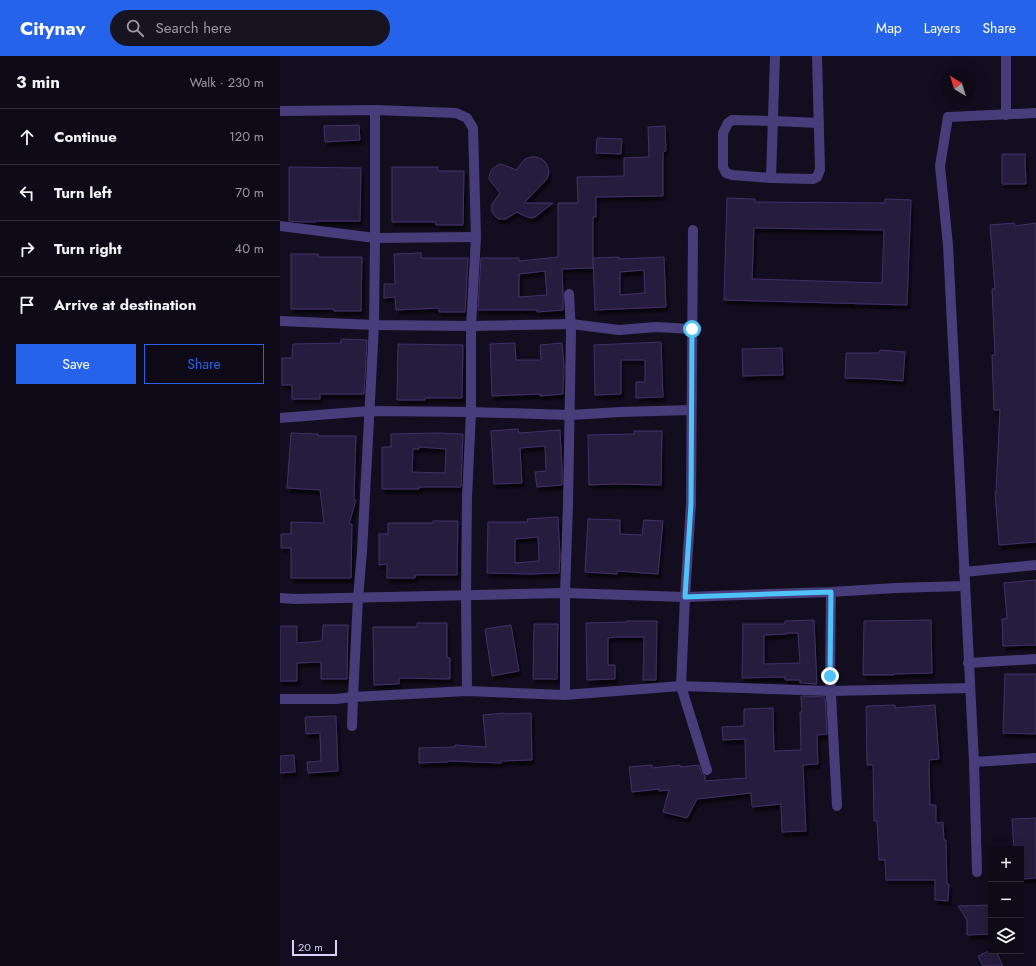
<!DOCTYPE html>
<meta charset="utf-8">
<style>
:root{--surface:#0e0a17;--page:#171320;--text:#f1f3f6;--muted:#9b9aa1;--line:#2e2b36;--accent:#2563eb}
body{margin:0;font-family:Jost,sans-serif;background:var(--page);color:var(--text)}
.controls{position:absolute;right:12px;bottom:12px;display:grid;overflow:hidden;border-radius:0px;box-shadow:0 4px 16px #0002}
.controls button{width:36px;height:36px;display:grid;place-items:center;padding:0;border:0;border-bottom:1px solid var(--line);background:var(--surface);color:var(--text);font:20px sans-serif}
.compass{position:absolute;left:660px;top:12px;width:36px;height:36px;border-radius:50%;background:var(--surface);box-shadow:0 4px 16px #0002;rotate:322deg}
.scale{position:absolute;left:12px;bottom:10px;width:45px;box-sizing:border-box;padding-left:4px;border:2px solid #dad0fb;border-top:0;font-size:11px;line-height:14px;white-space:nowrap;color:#dad0fb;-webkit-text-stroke:3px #130e1f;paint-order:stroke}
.stop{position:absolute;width:12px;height:12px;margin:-9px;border:3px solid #4fc3f7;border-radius:50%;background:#fff}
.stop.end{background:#4fc3f7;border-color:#fff;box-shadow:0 1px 4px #0008}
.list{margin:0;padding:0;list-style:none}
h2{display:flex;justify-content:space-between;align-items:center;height:52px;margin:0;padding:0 16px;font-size:17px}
h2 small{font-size:13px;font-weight:400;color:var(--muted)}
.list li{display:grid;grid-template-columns:26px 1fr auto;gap:12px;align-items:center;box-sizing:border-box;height:56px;padding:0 16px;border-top:1px solid var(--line)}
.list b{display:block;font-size:15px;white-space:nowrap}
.list em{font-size:13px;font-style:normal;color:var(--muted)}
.actions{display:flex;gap:8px;padding:12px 16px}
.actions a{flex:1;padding:9px 0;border:1px solid var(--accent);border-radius:0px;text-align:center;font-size:14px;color:var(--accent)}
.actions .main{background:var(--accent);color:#fff}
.icon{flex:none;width:22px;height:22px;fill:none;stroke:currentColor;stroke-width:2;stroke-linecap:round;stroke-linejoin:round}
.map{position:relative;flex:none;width:756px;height:910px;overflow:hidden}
header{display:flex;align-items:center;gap:24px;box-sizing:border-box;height:56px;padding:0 20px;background:var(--accent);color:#fff}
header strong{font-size:19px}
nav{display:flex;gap:22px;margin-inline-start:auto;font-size:14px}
.search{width:280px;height:36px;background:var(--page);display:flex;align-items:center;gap:10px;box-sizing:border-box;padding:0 14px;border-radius:22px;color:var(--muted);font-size:15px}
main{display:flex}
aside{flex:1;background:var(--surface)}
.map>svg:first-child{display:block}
.building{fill:#271c3e;stroke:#423068;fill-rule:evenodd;filter:url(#shadow)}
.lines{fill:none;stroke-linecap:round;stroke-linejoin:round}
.minor{stroke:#473d7a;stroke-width:10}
.route{stroke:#4fc3f7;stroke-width:5}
</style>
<header>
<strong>Citynav</strong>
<div class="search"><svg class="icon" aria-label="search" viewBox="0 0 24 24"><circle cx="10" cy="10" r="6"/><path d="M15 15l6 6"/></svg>Search here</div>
<nav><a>Map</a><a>Layers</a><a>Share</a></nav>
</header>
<main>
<aside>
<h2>3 min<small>Walk · 230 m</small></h2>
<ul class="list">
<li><svg class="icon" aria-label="ahead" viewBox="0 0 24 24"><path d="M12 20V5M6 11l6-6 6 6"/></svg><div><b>Continue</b></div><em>120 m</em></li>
<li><svg class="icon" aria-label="left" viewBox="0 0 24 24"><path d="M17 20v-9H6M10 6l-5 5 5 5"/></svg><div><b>Turn left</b></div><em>70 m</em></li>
<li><svg class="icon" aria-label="right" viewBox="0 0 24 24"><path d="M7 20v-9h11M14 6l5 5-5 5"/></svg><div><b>Turn right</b></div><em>40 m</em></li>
<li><svg class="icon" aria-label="arrive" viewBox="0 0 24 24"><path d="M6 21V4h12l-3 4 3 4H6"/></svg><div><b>Arrive at destination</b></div></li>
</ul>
<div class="actions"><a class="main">Save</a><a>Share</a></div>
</aside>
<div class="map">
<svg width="756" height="910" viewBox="0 0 756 910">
<defs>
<filter id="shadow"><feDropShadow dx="2.5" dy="4.5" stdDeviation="1" flood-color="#0009"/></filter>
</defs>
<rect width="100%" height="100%" fill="#130e1f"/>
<!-- building -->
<g class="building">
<path d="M 79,69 L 80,84 L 45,86 L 44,70 Z"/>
<path d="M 385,70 L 386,95 L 383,96 L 383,140 L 316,141 L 316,161 L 313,161 L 313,212 L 282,213 L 283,235 L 283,254 L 257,256 L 257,254 L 198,254 L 201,202 L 239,202 L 239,205 L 278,201 L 278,147 L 298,147 L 297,121 L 344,120 L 344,102 L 369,101 L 368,71 ZM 265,215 L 267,239 L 239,241 L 239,218 Z"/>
<path d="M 317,82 L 342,83 L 341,98 L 316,97 Z"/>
<path d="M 722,98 L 745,98 L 746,128 L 722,128 Z"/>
<path d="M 251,101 L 256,101 L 262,103 L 266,107 L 268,112 L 269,117 L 267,123 L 244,147 L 273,147 L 255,161 L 251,162 L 247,161 L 237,156 L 226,163 L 218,163 L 215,160 L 212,156 L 212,148 L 220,137 L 211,126 L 209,122 L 210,117 L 212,113 L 216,110 L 220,108 L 224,109 L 236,114 L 245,103 Z"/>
<path d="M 9,111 L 81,112 L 80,165 L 36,165 L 36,166 L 22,166 L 9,165 Z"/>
<path d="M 112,111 L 158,111 L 158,115 L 184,115 L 183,169 L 156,169 L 156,166 L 112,166 Z"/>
<path d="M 447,142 L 475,143 L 475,146 L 605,147 L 605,143 L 631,144 L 627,249 L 444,244 ZM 474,172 L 604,174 L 602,227 L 472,223 Z"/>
<path d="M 734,167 L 735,170 L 756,167 L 756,486 L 719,489 L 715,436 L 716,436 L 720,354 L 714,354 L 712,299 L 715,299 L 712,233 L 715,233 L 710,169 Z"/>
<path d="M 141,197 L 141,202 L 188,202 L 185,256 L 159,256 L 159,252 L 116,254 L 115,241 L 104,242 L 104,228 L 115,228 L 114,198 Z"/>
<path d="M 11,198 L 38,198 L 38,201 L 82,201 L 81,255 L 54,255 L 54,253 L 11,253 Z"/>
<path d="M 339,201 L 339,203 L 384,201 L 386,251 L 315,254 L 313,202 ZM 364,214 L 365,237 L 340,239 L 340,216 Z"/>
<path d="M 61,283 L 87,284 L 84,338 L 40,338 L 40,343 L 12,343 L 12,329 L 2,329 L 2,302 L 12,302 L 13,288 L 61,287 Z"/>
<path d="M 381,286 L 383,341 L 356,342 L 356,326 L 365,326 L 365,304 L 341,304 L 341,338 L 315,339 L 314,289 Z"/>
<path d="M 235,287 L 236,304 L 261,304 L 260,289 L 282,287 L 284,309 L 283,338 L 260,340 L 260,338 L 212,340 L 210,288 Z"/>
<path d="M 118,288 L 183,289 L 182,342 L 145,342 L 145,344 L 117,344 Z"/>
<path d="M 502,292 L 503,319 L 463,320 L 462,293 Z"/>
<path d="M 600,294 L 625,296 L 623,325 L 597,323 L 565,322 L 566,297 L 599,297 Z"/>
<path d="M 238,373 L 239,377 L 280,374 L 282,410 L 282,429 L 257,431 L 255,416 L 266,415 L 265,390 L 240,392 L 242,427 L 214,428 L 211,375 Z"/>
<path d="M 354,375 L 382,375 L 381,429 L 335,428 L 309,429 L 308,379 L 354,378 Z"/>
<path d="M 11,377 L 38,378 L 38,380 L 76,380 L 74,443 L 76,444 L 69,468 L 72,468 L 71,522 L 11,522 L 11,492 L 1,492 L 1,478 L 11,478 L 11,466 L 44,467 L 40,434 L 7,432 Z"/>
<path d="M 158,377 L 183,378 L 181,431 L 139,431 L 139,433 L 102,433 L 102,391 L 111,391 L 111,378 ZM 139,391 L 166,393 L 165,417 L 132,416 L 133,393 L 139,393 Z"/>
<path d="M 278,461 L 280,500 L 279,517 L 250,518 L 207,517 L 208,466 L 248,466 L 247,463 ZM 258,481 L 259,505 L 235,507 L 235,483 Z"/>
<path d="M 308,463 L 340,464 L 340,478 L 362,479 L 364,464 L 383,465 L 378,518 L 338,515 L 337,518 L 305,516 Z"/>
<path d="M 153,465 L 178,465 L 177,519 L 135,519 L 135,522 L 107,522 L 107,508 L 99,509 L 99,478 L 108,478 L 108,467 L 153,467 Z"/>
<path d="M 756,524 L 756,589 L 723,590 L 722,563 L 727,563 L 724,527 Z"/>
<path d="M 534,564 L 537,628 L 520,627 L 520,624 L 505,624 L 505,621 L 462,622 L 463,568 L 505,568 L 505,565 ZM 507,577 L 518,577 L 520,607 L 484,608 L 484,579 L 507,578 Z"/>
<path d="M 651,564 L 652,617 L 614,618 L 614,619 L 583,619 L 584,565 Z"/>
<path d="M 347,565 L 377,565 L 376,624 L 363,624 L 364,581 L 336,581 L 328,582 L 328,609 L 335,609 L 335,623 L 307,624 L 306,567 L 347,566 Z"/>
<path d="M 137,567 L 167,567 L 167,601 L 170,602 L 170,623 L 119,622 L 119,628 L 94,629 L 93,571 L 137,571 Z"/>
<path d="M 254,568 L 278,568 L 277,623 L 253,623 Z"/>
<path d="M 43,569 L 68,569 L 67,623 L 41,623 L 41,606 L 17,607 L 17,625 L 0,625 L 0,570 L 17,570 L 17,587 L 42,585 Z"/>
<path d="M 231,569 L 239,615 L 212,620 L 205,573 Z"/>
<path d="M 725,618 L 756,618 L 756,678 L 723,677 Z"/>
<path d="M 521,640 L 545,641 L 547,678 L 537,679 L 538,708 L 523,709 L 526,775 L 502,776 L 501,748 L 472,751 L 471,737 L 417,743 L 407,762 L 383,756 L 389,734 L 379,735 L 379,733 L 352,736 L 349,711 L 372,709 L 372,712 L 400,709 L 400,711 L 419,709 L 421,716 L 425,720 L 425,725 L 466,722 L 465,683 L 443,684 L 442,671 L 464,670 L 464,653 L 493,652 L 494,695 L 521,694 L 520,656 L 522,656 Z"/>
<path d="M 615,649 L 615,652 L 655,649 L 659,703 L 649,704 L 650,749 L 656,749 L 656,767 L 663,766 L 664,784 L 666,784 L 667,828 L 669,828 L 668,845 L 655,844 L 655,824 L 606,824 L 605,804 L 599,804 L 597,765 L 594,765 L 593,709 L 587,709 L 586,650 Z"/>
<path d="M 224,657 L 224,658 L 251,657 L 252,704 L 221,705 L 221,707 L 168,705 L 168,706 L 139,707 L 139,692 L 175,691 L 175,689 L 206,691 L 203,659 Z"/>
<path d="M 56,660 L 58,715 L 28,717 L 27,706 L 41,705 L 40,677 L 26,678 L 25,661 Z"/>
<path d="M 14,699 L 15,716 L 0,717 L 0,700 Z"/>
<path d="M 756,762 L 756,822 L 741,823 L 741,793 L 734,793 L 732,763 Z"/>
<path d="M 711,849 L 711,878 L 687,879 L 687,864 L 678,850 Z"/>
<path d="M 709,895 L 716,895 L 723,910 L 703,910 L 698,900 Z"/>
</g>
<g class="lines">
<!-- minor -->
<g class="minor">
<path d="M 495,0 L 491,122 L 533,123 L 537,121 L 540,114 L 537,0"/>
<path d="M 0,55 L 95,54 L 176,57 L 187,62 L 193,72 L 196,181 L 191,270 L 191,356 L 187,441 L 186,539 L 187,635"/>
<path d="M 726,59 L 726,0"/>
<path d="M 491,122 L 452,119 L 446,117 L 443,111 L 443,77 L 448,67 L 452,64 L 493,65 L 539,67"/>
<path d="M 0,170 L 95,182 L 196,181"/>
<path d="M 413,174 L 411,448 L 405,541 L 401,630 L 427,714"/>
<path d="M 0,265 L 94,269 L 191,270 L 291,268 L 339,274 L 376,271 L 412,273"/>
<path d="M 0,362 L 89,355 L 191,356 L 290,359 L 340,356 L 411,354"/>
<path d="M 684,516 L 756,509"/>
<path d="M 551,536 L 550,620 L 557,750"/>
<path d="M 0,542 L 16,543 L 285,537 L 405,541 L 551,536 L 615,532 L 684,530"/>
<path d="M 688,607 L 756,603"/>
<path d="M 285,639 L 285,537 L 288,448 L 291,276 L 289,238"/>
<path d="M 0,643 L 56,643 L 73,641 L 187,635 L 285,639 L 401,630 L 551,635 L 690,632"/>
<path d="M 72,670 L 73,641 L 78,542 L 82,496 L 94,269 L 95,182 L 95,54"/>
<path d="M 694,706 L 756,702"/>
<path d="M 697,816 L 694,706 L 668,189 L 660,110 L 668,61 L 756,57"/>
</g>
</g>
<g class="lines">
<!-- route -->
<path class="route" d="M 412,273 L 411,448 L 405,541 L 551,536 L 550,620"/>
</g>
</svg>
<div class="controls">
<button>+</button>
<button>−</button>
<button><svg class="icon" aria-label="layers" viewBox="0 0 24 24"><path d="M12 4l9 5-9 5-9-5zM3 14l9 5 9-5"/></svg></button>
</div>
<svg class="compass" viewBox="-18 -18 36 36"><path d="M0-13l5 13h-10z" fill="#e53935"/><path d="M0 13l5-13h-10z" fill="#9b9aa1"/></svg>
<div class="scale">20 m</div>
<div class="stop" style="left:412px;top:273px"></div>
<div class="stop end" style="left:550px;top:620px"></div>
</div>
</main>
